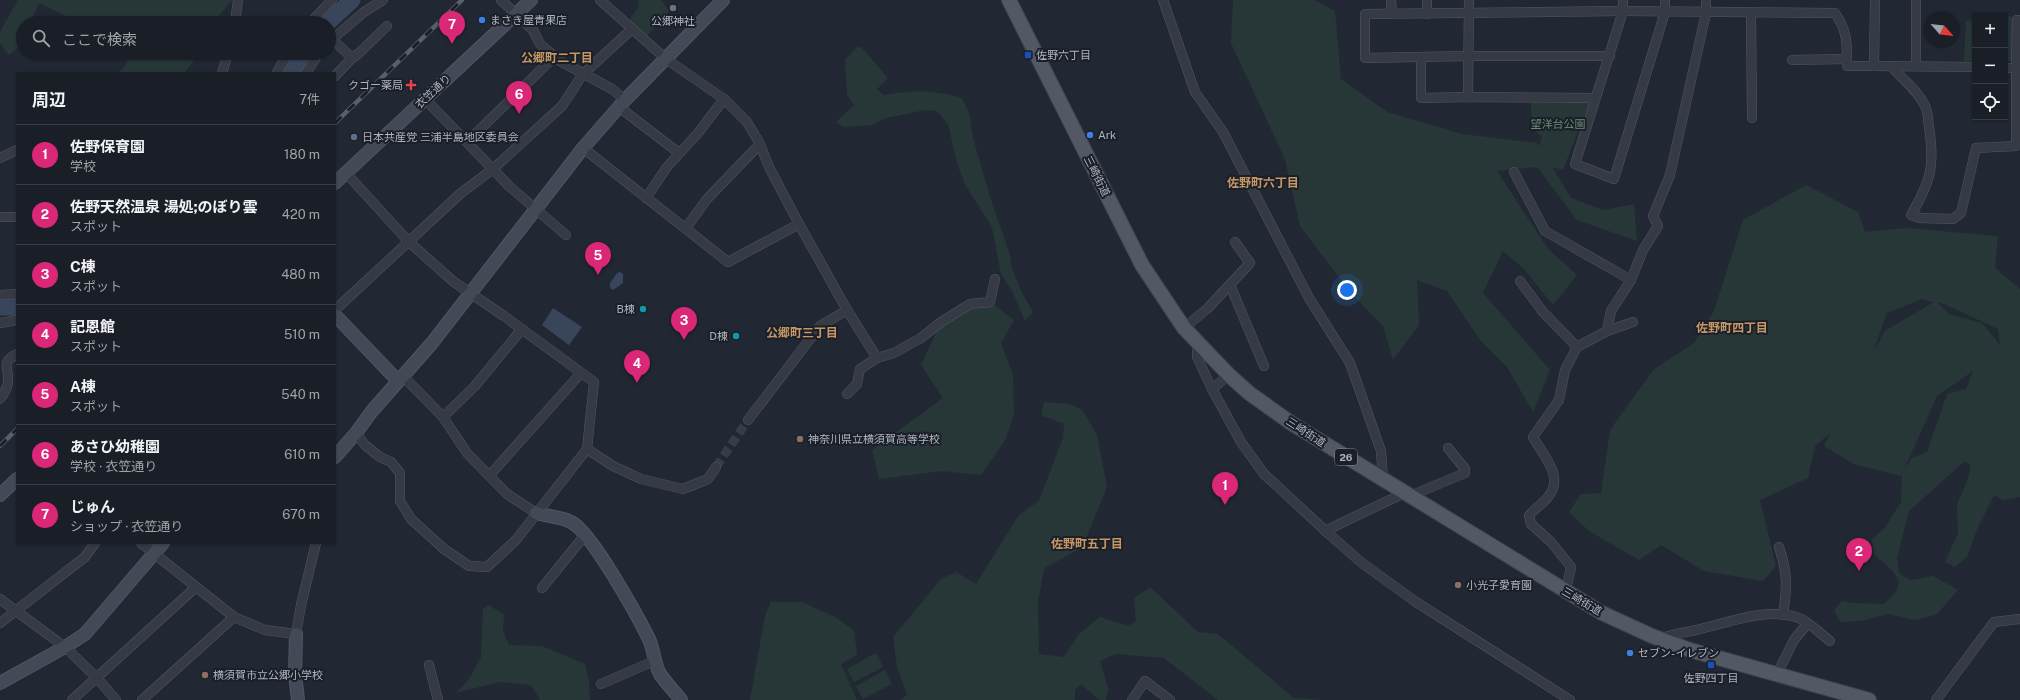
<!DOCTYPE html>
<html lang="ja">
<meta charset="utf-8">
<style>
:root{--surface:#1a1e26;--page:#272b32;--text:#f1f3f6;--muted:#9fa2a7;--line:#383c43;--accent:#db2777}
body{margin:0;font-family:"Public Sans","Noto Sans JP",sans-serif;background:var(--page);color:var(--text)}
.controls{position:absolute;right:12px;top:12px;display:grid;overflow:hidden;border-radius:0px;box-shadow:0 1px 3px #0004}
.controls button{width:36px;height:36px;display:grid;place-items:center;padding:0;border:0;border-bottom:1px solid var(--line);background:var(--surface);color:var(--text);font:20px sans-serif}
.compass{position:absolute;left:1924px;top:12px;width:36px;height:36px;border-radius:50%;background:var(--surface);box-shadow:0 1px 3px #0004;rotate:117deg}
.you{position:absolute;left:1347px;top:290px;width:14px;height:14px;margin:-10px;border:3px solid #fff;border-radius:50%;background:#1a73e8;box-shadow:0 0 0 6px #1a73e833}
.badge{display:grid;place-items:center;width:26px;height:26px;border-radius:50%;background:var(--accent);color:#fff;font-size:13px;font-weight:700}
.pin{position:absolute;translate:-50% -33px;filter:drop-shadow(0 1px 2px #0008)}
.pin::after{content:'';position:absolute;top:21px;width:14px;height:12px;background:inherit;clip-path:polygon(0 0,100% 0,50% 100%)}
.list{margin:0;padding:0;list-style:none}
h2{display:flex;justify-content:space-between;align-items:center;height:52px;margin:0;padding:0 16px;font-size:17px}
h2 small{font-size:13px;font-weight:400;color:var(--muted)}
.list li{display:grid;grid-template-columns:26px 1fr auto;gap:12px;align-items:center;box-sizing:border-box;height:60px;padding:0 16px;border-top:1px solid var(--line)}
.list b{display:block;font-size:15px;white-space:nowrap}
.list p{margin:0;font-size:13px;white-space:nowrap;color:var(--muted)}
.list em{font-size:13px;font-style:normal;color:var(--muted)}
.icon{flex:none;width:22px;height:22px;fill:none;stroke:currentColor;stroke-width:2;stroke-linecap:round;stroke-linejoin:round}
.map{position:relative;flex:none;width:2020px;height:700px;overflow:hidden}
.search{position:absolute;background:var(--surface);box-shadow:0 1px 3px #0004;left:16px;top:16px;width:320px;height:44px;display:flex;align-items:center;gap:10px;box-sizing:border-box;padding:0 14px;border-radius:22px;color:var(--muted);font-size:15px}
.panel{position:absolute;background:var(--surface);box-shadow:0 1px 3px #0004;left:16px;top:72px;width:320px;height:472px;border-radius:0px}
.map>svg:first-child{display:block}
.green{fill:#273738;fill-rule:evenodd}
.water{fill:#39455b}
.lines{fill:none;stroke-linecap:round;stroke-linejoin:round}
.river{stroke:#39455b;stroke-width:17}
.street-tunnel{stroke:#373d48;stroke-width:9;stroke-dasharray:9 4.5;stroke-linecap:butt}
.street-casing{stroke:#525762;stroke-width:10}
.secondary-casing{stroke:#525762;stroke-width:14}
.primary-casing{stroke:#3e434e;stroke-width:16}
.street{stroke:#353a44;stroke-width:9}
.secondary{stroke:#434957;stroke-width:12}
.primary{stroke:#535964;stroke-width:14}
.rail-casing{stroke:#59606d;stroke-width:4.5}
.rail{stroke:#1a1f28;stroke-width:3;stroke-dasharray:9;stroke-linecap:butt}
.worship-dot{fill:#6b7280;stroke:#1a1f28;stroke-width:1.5}
.shop-dot{fill:#3f7fe0;stroke:#1a1f28;stroke-width:1.5}
.transit-dot{fill:#1a4fb4;stroke:#1a1f28;stroke-width:1.5}
.health-dot{fill:#e0444e;stroke:#1a1f28;stroke-width:1.5}
.service-dot{fill:#5c6f8a;stroke:#1a1f28;stroke-width:1.5}
.culture-dot{fill:#0f9aa8;stroke:#1a1f28;stroke-width:1.5}
.education-dot{fill:#8d6e63;stroke:#1a1f28;stroke-width:1.5}
.labels{text-anchor:middle;stroke-width:4;stroke-linejoin:round;paint-order:stroke}
.shield{fill:#1a1f28;stroke:#828793;stroke-width:1}
.shield-label{font-size:10px;font-weight:bold;fill:#afb4c1}
.poi-label{font-size:11px;fill:#afb4c1;stroke:#1a1f28;text-anchor:start}
.street-label{font-size:11px;fill:#afb4c1;stroke:#1a1f28}
.park-label{font-size:11px;fill:#698e74;stroke:#1a1f28}
.neighbourhood-label{font-size:12px;font-weight:bold;fill:#c59666;stroke:#1a1f28}
</style>
<div class="map">
<svg width="2020" height="700" viewBox="0 0 2020 700">
<rect width="100%" height="100%" fill="#222833"/>
<!-- green -->
<g class="green">
<path d="M 18,0 L 232,0 L 212,23 L 118,23 L 117,20 L 102,23 L 81,23 L 39,3 L 30,23 L 23,23 C 23,39 23,46 9,55 L 0,43 L 0,32 Z"/>
<path d="M 639,0 L 661,0 L 669,11 L 647,36 L 628,21 L 638,8 Z"/>
<path d="M 1233,0 L 1315,0 L 1335,11 L 1341,79 L 1387,112 L 1462,134 L 1537,143 L 1539,146 L 1542,137 L 1532,128 L 1531,103 L 1589,103 L 1563,170 L 1552,167 L 1571,198 L 1603,210 L 1634,204 L 1637,241 L 1577,220 L 1537,167 L 1497,171 L 1548,249 L 1577,275 L 1553,305 L 1524,269 L 1503,251 L 1483,293 L 1550,370 L 1533,412 L 1507,367 L 1481,341 L 1447,291 L 1417,280 L 1419,325 L 1393,360 L 1383,326 L 1350,292 L 1300,226 L 1285,159 L 1231,43 Z"/>
<path d="M 2012,16 L 2012,61 L 2005,61 L 2005,17 Z"/>
<path d="M 1975,20 L 1975,61 L 1964,61 L 1966,21 Z"/>
<path d="M 857,47 L 862,48 L 888,78 L 877,89 L 884,95 C 911,90 935,90 962,98 L 969,113 L 973,138 L 990,197 L 1010,255 L 1011,266 L 1021,291 L 1033,312 L 1025,321 L 1012,291 L 1001,274 L 992,227 L 966,186 L 958,166 L 948,124 L 937,111 L 925,110 L 886,118 L 872,125 L 843,127 L 836,122 L 854,105 L 847,95 L 845,60 Z"/>
<path d="M 130,53 L 200,53 L 184,73 L 119,73 L 125,66 Z"/>
<path d="M 1806,185 L 1858,212 L 1865,232 L 1906,228 L 1998,236 L 1995,268 L 2020,289 L 2020,497 L 2003,500 L 1994,495 L 1978,527 L 1967,557 L 1955,567 L 1945,562 L 1958,533 L 1957,504 L 1967,482 L 1971,466 L 1965,461 L 1909,511 L 1897,558 L 1899,573 L 1910,580 L 1933,576 L 1958,590 L 1937,614 L 1915,620 L 1888,614 L 1861,621 L 1840,622 L 1834,610 L 1842,601 L 1852,603 L 1884,604 L 1896,592 L 1899,582 L 1894,572 L 1874,554 L 1872,539 L 1885,528 L 1901,502 L 1902,474 L 1901,476 L 1854,464 L 1824,446 L 1830,433 L 1815,446 L 1808,478 L 1760,500 L 1776,566 L 1763,581 L 1704,571 L 1661,545 L 1639,560 L 1589,531 L 1569,512 L 1581,494 L 1601,493 L 1610,430 L 1653,370 L 1694,343 L 1714,311 L 1743,220 ZM 1922,299 L 1934,302 L 1886,330 L 1873,352 L 1887,313 ZM 1937,302 L 1944,304 L 1998,329 L 2000,345 L 1982,323 L 1949,314 ZM 1973,371 L 1966,389 L 1947,394 L 1927,452 L 1912,458 L 1904,470 L 1937,396 Z"/>
<path d="M 990,302 L 1014,320 L 1001,343 L 1013,375 L 1014,415 L 1005,440 L 981,475 L 942,471 L 879,479 L 872,450 L 943,398 L 921,365 L 941,322 L 970,304 Z"/>
<path d="M 1044,402 L 1070,404 L 1082,410 L 1097,435 L 1107,487 L 1082,548 L 1044,568 L 1038,603 L 1039,654 L 1064,657 L 1079,634 L 1100,617 L 1128,626 L 1136,621 L 1134,598 L 1150,587 L 1198,632 L 1218,634 L 1294,698 L 1323,700 L 1218,700 L 1164,658 L 1116,654 L 1100,661 L 1108,688 L 1106,700 L 1099,700 L 1081,684 L 1075,690 L 1075,700 L 901,700 L 907,695 L 897,666 L 893,637 L 941,579 L 956,572 L 976,584 L 1019,515 L 1039,501 L 1063,438 L 1064,424 L 1041,415 Z"/>
<path d="M 771,602 L 802,602 L 837,618 L 854,631 L 857,655 L 841,664 L 857,700 L 750,700 L 765,616 Z"/>
<path d="M 489,605 L 504,615 L 503,631 L 509,645 L 542,646 L 585,664 L 589,682 L 590,700 L 540,700 L 531,685 L 499,682 L 456,693 L 470,678 L 481,657 L 483,609 Z"/>
<path d="M 876,653 L 883,667 L 854,682 L 847,669 Z"/>
<path d="M 885,670 L 892,684 L 863,699 L 856,686 Z"/>
</g>
<!-- water -->
<g class="water">
<path d="M 620,272 L 623,274 L 623,283 L 613,290 L 610,288 L 610,283 L 617,273 Z"/>
<path d="M 553,308 L 582,327 L 569,345 L 542,325 Z"/>
</g>
<g class="lines">
<!-- river -->
<g class="river">
<path d="M 327,23 L 352,0"/>
<path d="M 291,73 L 303,53"/>
<path d="M 0,307 L 17,307"/>
</g>
<!-- street-tunnel -->
<path class="street-tunnel" d="M 716,467 L 748,420"/>
<!-- street casing -->
<g class="street-casing">
<g id="street">
<path d="M 501,0 L 533,30 L 540,44 L 560,61 L 612,89 L 625,100"/>
<path d="M 600,0 L 666,59 L 724,99 L 747,122 L 760,144 L 769,167 L 799,224 L 847,310 L 877,358 L 894,353 L 921,338 L 941,322 L 970,304 L 990,302 L 995,279"/>
<path d="M 1163,0 L 1195,92 L 1223,132 L 1309,298 L 1350,363 L 1381,451 L 1383,480"/>
<path d="M 1391,0 L 1392,13"/>
<path d="M 1623,0 L 1623,11 L 1575,164 L 1614,179 L 1665,12 L 1665,0"/>
<path d="M 1875,0 L 1874,66 L 1975,67"/>
<path d="M 1751,13 L 1752,118"/>
<path d="M 1427,14 L 1427,0"/>
<path d="M 2020,20 L 2017,20 L 2016,68 L 2020,68"/>
<path d="M 235,23 L 238,0"/>
<path d="M 310,23 L 332,0"/>
<path d="M 332,39 L 352,58 L 358,54 L 387,26"/>
<path d="M 329,42 L 364,12 L 383,0"/>
<path d="M 1610,56 L 1468,56 L 1365,58 L 1365,14 L 1623,11 L 1835,13 C 1848,32 1847,44 1847,66 L 1874,66"/>
<path d="M 1421,58 L 1421,98 L 1468,97 L 1595,98"/>
<path d="M 1792,60 L 1847,59"/>
<path d="M 1891,66 C 1902,79 1918,90 1925,106 C 1928,111 1928,120 1929,127 C 1935,166 1931,181 1911,215 L 1920,218 L 1953,219 L 1961,213 L 1976,148 L 2016,146 L 2016,68 L 2005,68"/>
<path d="M 1916,66 L 1916,0"/>
<path d="M 222,73 L 228,53"/>
<path d="M 277,73 L 288,53"/>
<path d="M 306,73 L 319,53"/>
<path d="M 335,76 L 352,58"/>
<path d="M 1468,97 L 1469,0"/>
<path d="M 425,99 L 510,187 L 566,235"/>
<path d="M 619,107 L 679,153"/>
<path d="M 467,142 L 555,56"/>
<path d="M 583,148 L 728,262 L 799,224"/>
<path d="M 0,158 L 17,150"/>
<path d="M 1514,172 L 1545,231 L 1631,280"/>
<path d="M 346,173 L 409,242 L 454,282 L 504,316 L 594,382 L 587,449 L 613,466 L 641,479 L 683,489 L 708,479 L 716,467"/>
<path d="M 646,198 L 667,167 L 698,133 L 724,99"/>
<path d="M 0,217 L 17,217"/>
<path d="M 686,228 L 707,199 L 760,144"/>
<path d="M 1520,281 L 1543,312 L 1577,347"/>
<path d="M 1230,285 L 1264,366"/>
<path d="M 0,295 L 17,294"/>
<path d="M 335,310 L 461,193 L 493,169 L 562,106 L 583,74 L 632,29"/>
<path d="M 0,323 L 17,320"/>
<path d="M 1184,328 L 1208,308 L 1250,263 L 1235,242"/>
<path d="M 1607,331 L 1633,322"/>
<path d="M 1197,343 L 1197,357 L 1212,389"/>
<path d="M 1229,375 L 1212,389 L 1241,442 L 1264,474 L 1330,535 L 1362,563 L 1416,602 L 1570,700"/>
<path d="M 403,376 L 443,417 L 467,453 L 507,494 L 536,513"/>
<path d="M 847,394 L 857,384 L 860,369 L 877,358"/>
<path d="M 0,399 C 4,394 8,388 8,381 C 9,366 0,363 17,354"/>
<path d="M 443,417 L 474,387 L 522,329"/>
<path d="M 748,420 L 820,326 L 847,310"/>
<path d="M 356,433 L 365,445 L 380,457 L 391,462 L 400,473 L 400,501 L 411,519 L 444,549 L 469,566 L 487,567 L 516,540 L 587,449"/>
<path d="M 490,475 L 581,373"/>
<path d="M 1410,496 L 1465,473 L 1465,469 L 1448,448"/>
<path d="M 1325,531 L 1404,493"/>
<path d="M 141,543 L 234,617 L 265,630 L 296,634 L 301,605 L 316,543"/>
<path d="M 1779,547 C 1788,573 1787,589 1783,615"/>
<path d="M 542,588 L 585,535"/>
<path d="M 1564,590 L 1568,581 L 1571,567 L 1551,542 L 1531,524 L 1529,516 C 1534,508 1542,505 1548,497 C 1565,477 1543,455 1533,437 L 1559,400 L 1565,370 L 1577,347 L 1607,331 L 1611,311 L 1631,280 L 1643,250 L 1658,226 L 1653,216 L 1670,175 L 1706,13 L 1706,0"/>
<path d="M 0,599 L 65,647 L 97,678 L 116,700"/>
<path d="M 0,623 L 85,557 L 95,543"/>
<path d="M 1660,639 C 1677,632 1688,633 1704,628 C 1733,621 1771,606 1801,619 C 1811,624 1821,634 1830,641"/>
<path d="M 429,665 L 438,700"/>
<path d="M 1777,674 L 1794,640 L 1807,624"/>
<path d="M 601,684 L 654,661"/>
<path d="M 72,700 L 196,587"/>
<path d="M 142,700 L 234,617"/>
<path d="M 1132,700 L 1145,681 L 1170,700"/>
<path d="M 1936,700 L 1994,622 L 2020,619"/>
</g>
</g>
<!-- secondary casing -->
<g class="secondary-casing">
<g id="secondary">
<path d="M 335,183 L 531,0"/>
<path d="M 335,315 L 398,381"/>
<path d="M 335,457 L 356,433 L 372,411 L 432,343 L 583,148 L 625,100 L 723,0"/>
<path d="M 0,495 L 17,479"/>
<path d="M 536,513 C 547,516 561,517 571,522 C 591,531 638,617 649,639 C 654,650 654,663 660,674 C 666,683 675,692 681,700"/>
<path d="M 296,634 L 295,674 L 298,700"/>
<path d="M 0,683 L 65,647 L 85,634 L 163,543"/>
</g>
</g>
<!-- primary casing -->
<g class="primary-casing">
<path id="primary" d="M 1009,0 L 1142,265 L 1184,328 L 1229,375 L 1249,393 L 1291,423 L 1602,613 L 1652,636 L 1690,650 L 1869,700"/>
</g>
<!-- street -->
<use href="#street" class="street"/>
<!-- secondary -->
<use href="#secondary" class="secondary"/>
<!-- primary -->
<use href="#primary" class="primary"/>
<!-- rail casing -->
<g class="rail-casing">
<g id="rail">
<path d="M 335,123 L 462,0"/>
<path d="M 0,446 L 17,429"/>
</g>
</g>
<!-- rail -->
<use href="#rail" class="rail"/>
</g>
<!-- markers -->
<circle class="worship-dot" cx="673" cy="8" r="4"/>
<g class="shop-dot">
<circle cx="482" cy="20" r="4"/>
<circle cx="1090" cy="135" r="4"/>
<circle cx="1630" cy="653" r="4"/>
</g>
<g class="transit-dot">
<rect x="1024" y="51" width="8" height="8" rx="2"/>
<rect x="1707" y="661" width="8" height="8" rx="2"/>
</g>
<path class="health-dot" d="M409 79h4v4h4v4h-4v4h-4v-4h-4v-4h4z"/>
<circle class="service-dot" cx="354" cy="137" r="4"/>
<g class="culture-dot">
<circle cx="643" cy="309" r="4"/>
<circle cx="736" cy="336" r="4"/>
</g>
<g class="education-dot">
<circle cx="800" cy="439" r="4"/>
<circle cx="1458" cy="585" r="4"/>
<circle cx="205" cy="675" r="4"/>
</g>
<g class="labels">
<!-- shield labels -->
<rect class="shield" x="1335" y="449" width="22" height="16" rx="3"/>
<g class="shield-label">
<text x="1346" y="461">26</text>
</g>
<!-- poi labels -->
<g class="poi-label">
<text x="490" y="24">まさき屋青果店</text>
<text x="673" y="25" text-anchor="middle">公郷神社</text>
<text x="1036" y="59">佐野六丁目</text>
<text x="403" y="89" text-anchor="end">クゴー薬局</text>
<text x="1098" y="139">Ark</text>
<text x="362" y="141">日本共産党 三浦半島地区委員会</text>
<text x="635" y="313" text-anchor="end">B棟</text>
<text x="728" y="340" text-anchor="end">D棟</text>
<text x="808" y="443">神奈川県立横須賀高等学校</text>
<text x="1466" y="589">小光子愛育園</text>
<text x="1638" y="657">セブン-イレブン</text>
<text x="213" y="679">横須賀市立公郷小学校</text>
<text x="1711" y="682" text-anchor="middle">佐野四丁目</text>
</g>
<!-- street labels -->
<g class="street-label">
<text transform="translate(433 91) rotate(-43)" y="4">衣笠通り</text>
<text transform="translate(1097 176) rotate(63)" y="4">三崎街道</text>
<text transform="translate(1306 432) rotate(33)" y="4">三崎街道</text>
<text transform="translate(1582 601) rotate(30)" y="4">三崎街道</text>
</g>
<!-- park labels -->
<g class="park-label">
<text x="1558" y="128">望洋台公園</text>
</g>
<!-- neighbourhood labels -->
<g class="neighbourhood-label">
<text x="557" y="62">公郷町二丁目</text>
<text x="1263" y="187">佐野町六丁目</text>
<text x="1732" y="332">佐野町四丁目</text>
<text x="802" y="337">公郷町三丁目</text>
<text x="1087" y="548">佐野町五丁目</text>
</g>
</g>
</svg>
<div class="controls">
<button>+</button>
<button>−</button>
<button><svg class="icon" aria-label="locate" viewBox="0 0 24 24"><circle cx="12" cy="12" r="6"/><path d="M12 2v4M12 18v4M2 12h4M18 12h4"/></svg></button>
</div>
<svg class="compass" viewBox="-18 -18 36 36"><path d="M0-13l5 13h-10z" fill="#e53935"/><path d="M0 13l5-13h-10z" fill="#9fa2a7"/></svg>
<div class="you"></div>
<div class="pin badge" style="left:1225px;top:505px">1</div>
<div class="pin badge" style="left:1859px;top:571px">2</div>
<div class="pin badge" style="left:684px;top:340px">3</div>
<div class="pin badge" style="left:637px;top:383px">4</div>
<div class="pin badge" style="left:598px;top:275px">5</div>
<div class="pin badge" style="left:519px;top:114px">6</div>
<div class="pin badge" style="left:452px;top:44px">7</div>
<div class="search"><svg class="icon" aria-label="search" viewBox="0 0 24 24"><circle cx="10" cy="10" r="6"/><path d="M15 15l6 6"/></svg>ここで検索</div>
<section class="panel">
<h2>周辺<small>7件</small></h2>
<ul class="list">
<li><span class="badge">1</span><div><b>佐野保育園</b><p>学校</p></div><em>180 m</em></li>
<li><span class="badge">2</span><div><b>佐野天然温泉 湯処;のぼり雲</b><p>スポット</p></div><em>420 m</em></li>
<li><span class="badge">3</span><div><b>C棟</b><p>スポット</p></div><em>480 m</em></li>
<li><span class="badge">4</span><div><b>記恩館</b><p>スポット</p></div><em>510 m</em></li>
<li><span class="badge">5</span><div><b>A棟</b><p>スポット</p></div><em>540 m</em></li>
<li><span class="badge">6</span><div><b>あさひ幼稚園</b><p>学校 · 衣笠通り</p></div><em>610 m</em></li>
<li><span class="badge">7</span><div><b>じゅん</b><p>ショップ · 衣笠通り</p></div><em>670 m</em></li>
</ul>
</section>
</div>
